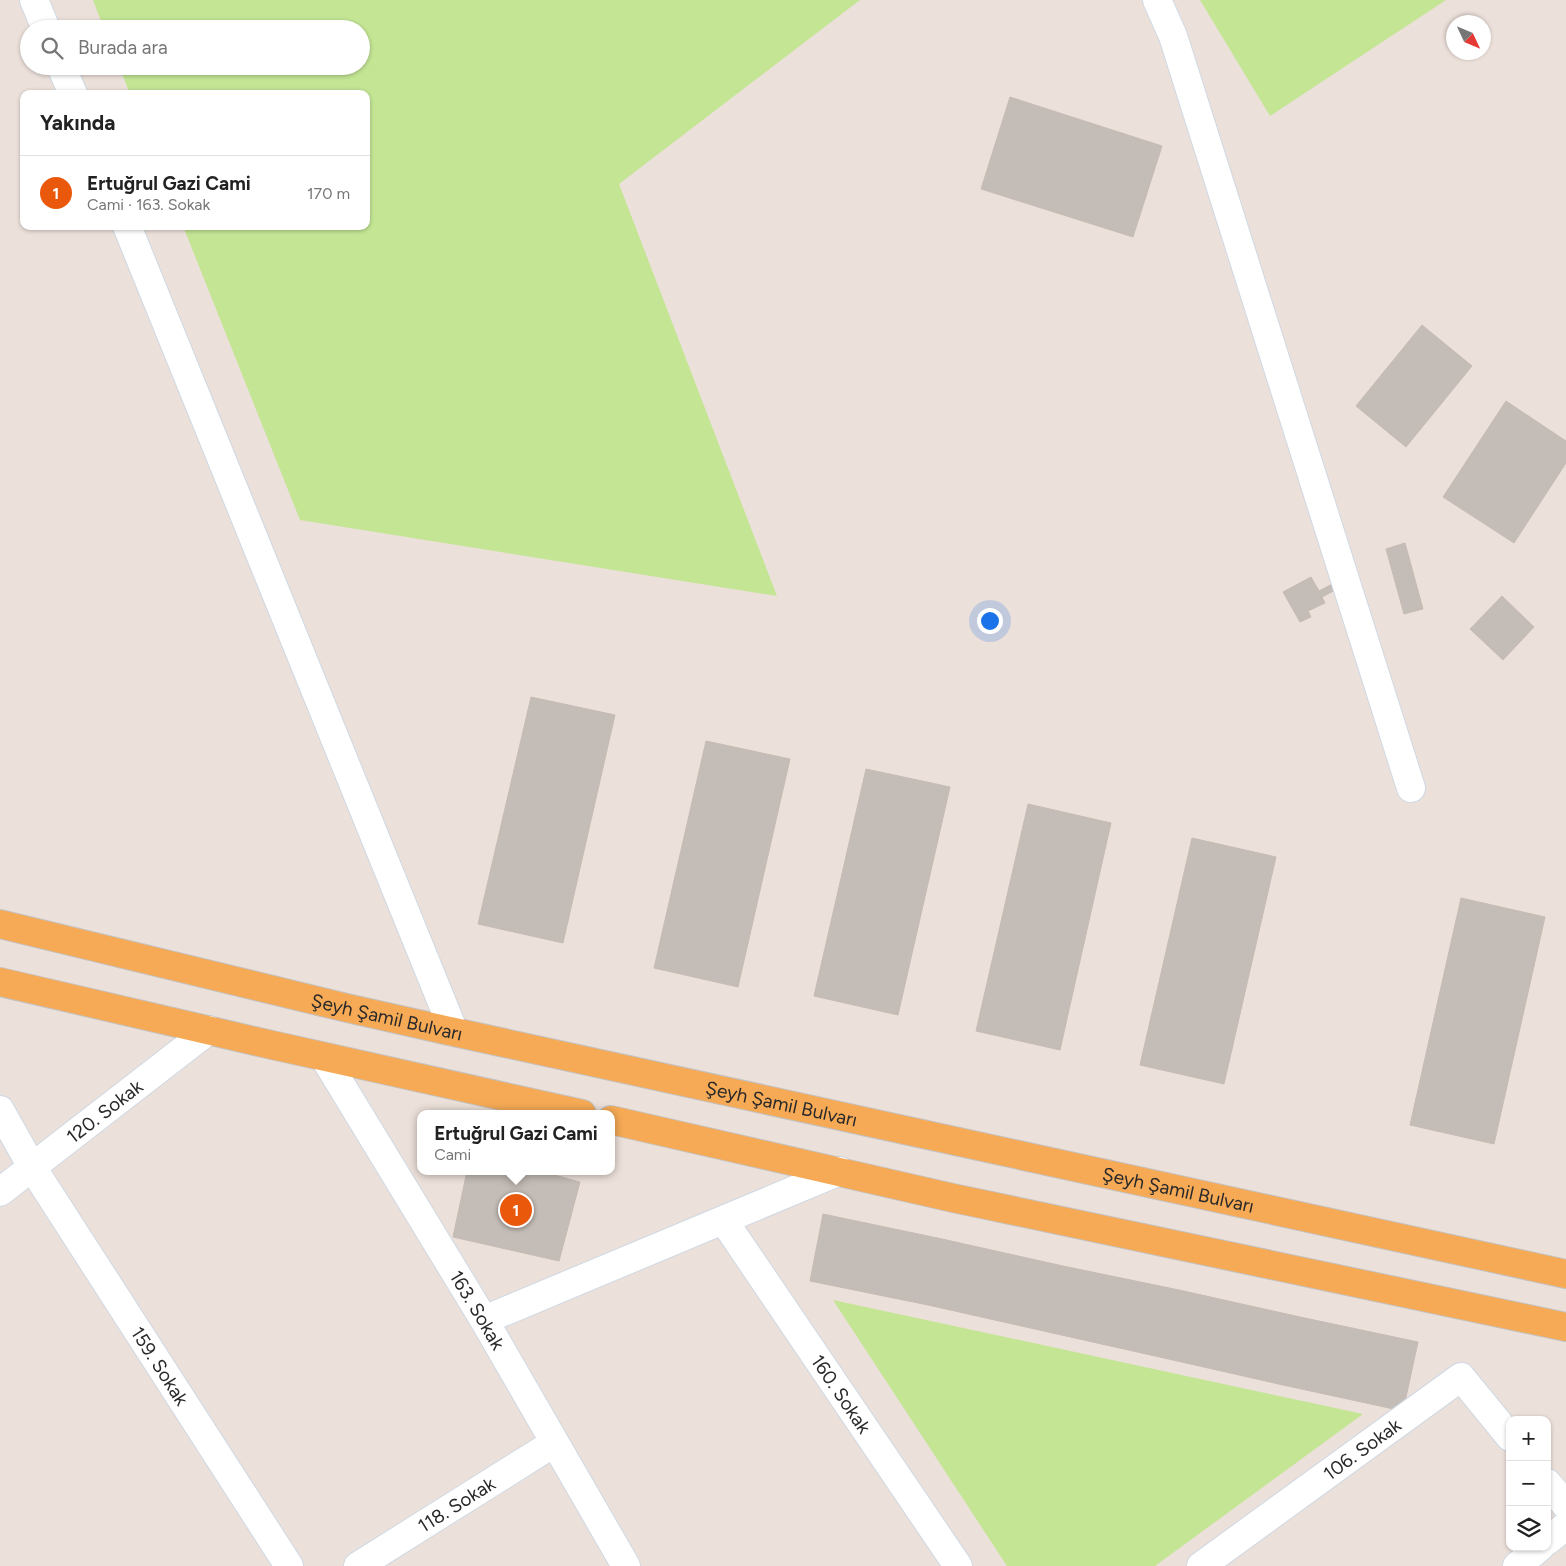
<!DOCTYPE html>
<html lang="tr">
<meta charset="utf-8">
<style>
:root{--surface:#fff;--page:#f2f2f2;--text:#222;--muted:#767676;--line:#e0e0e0;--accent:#ea580c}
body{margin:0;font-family:Figtree,sans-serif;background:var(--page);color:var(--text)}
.controls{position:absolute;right:15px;bottom:15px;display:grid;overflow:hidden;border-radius:10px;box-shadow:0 1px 4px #0004}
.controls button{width:45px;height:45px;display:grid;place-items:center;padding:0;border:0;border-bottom:1px solid var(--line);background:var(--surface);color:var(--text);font:25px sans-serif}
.compass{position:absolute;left:1446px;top:15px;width:45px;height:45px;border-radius:50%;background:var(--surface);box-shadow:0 1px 4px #0004;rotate:134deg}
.you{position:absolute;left:989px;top:620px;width:18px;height:18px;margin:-12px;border:4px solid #fff;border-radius:50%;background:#1a73e8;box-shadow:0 0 0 8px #1a73e833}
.badge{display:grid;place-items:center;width:32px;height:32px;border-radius:50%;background:var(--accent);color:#fff;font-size:16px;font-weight:700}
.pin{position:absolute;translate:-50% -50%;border:2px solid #fff;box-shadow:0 1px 5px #0006}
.popup{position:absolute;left:417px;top:1110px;width:198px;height:65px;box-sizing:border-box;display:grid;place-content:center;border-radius:10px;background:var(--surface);filter:drop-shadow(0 1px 4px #0005);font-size:16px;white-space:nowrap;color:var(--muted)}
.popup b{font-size:19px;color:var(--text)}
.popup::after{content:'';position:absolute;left:50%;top:100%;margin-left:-10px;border:10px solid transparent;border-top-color:var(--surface)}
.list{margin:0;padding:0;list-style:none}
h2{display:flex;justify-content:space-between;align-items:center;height:65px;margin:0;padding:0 20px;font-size:21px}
h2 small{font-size:16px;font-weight:400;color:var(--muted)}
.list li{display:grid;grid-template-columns:32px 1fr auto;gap:15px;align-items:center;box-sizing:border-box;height:75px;padding:0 20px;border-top:1px solid var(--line)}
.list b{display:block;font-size:19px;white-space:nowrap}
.list p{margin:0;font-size:16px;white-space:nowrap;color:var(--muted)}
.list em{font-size:16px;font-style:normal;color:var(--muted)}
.icon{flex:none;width:28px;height:28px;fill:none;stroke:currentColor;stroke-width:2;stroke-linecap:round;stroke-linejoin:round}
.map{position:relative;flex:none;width:1566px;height:1566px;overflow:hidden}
.search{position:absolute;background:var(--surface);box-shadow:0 1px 4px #0004;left:20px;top:20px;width:350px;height:55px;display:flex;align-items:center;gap:12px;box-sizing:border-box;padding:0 18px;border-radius:28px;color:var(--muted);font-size:19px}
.panel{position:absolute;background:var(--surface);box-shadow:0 1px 4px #0004;left:20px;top:90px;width:350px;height:140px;border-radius:10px}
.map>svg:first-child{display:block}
.green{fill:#c3e594}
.building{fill:#c4bcb6;stroke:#c7bcb4}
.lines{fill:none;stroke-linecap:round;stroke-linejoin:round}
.minor-casing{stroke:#cfd8e3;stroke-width:30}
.major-casing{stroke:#c3c3c3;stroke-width:30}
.minor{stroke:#fff;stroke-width:28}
.major{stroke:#f6aa56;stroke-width:28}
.labels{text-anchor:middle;stroke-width:4;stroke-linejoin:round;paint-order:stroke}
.street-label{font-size:19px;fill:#292929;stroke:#fff}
</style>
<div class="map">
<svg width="1566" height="1566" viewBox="0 0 1566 1566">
<rect width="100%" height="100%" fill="#ece0da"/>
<!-- green -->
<g class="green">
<path d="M 93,0 L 860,0 L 619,184 L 777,596 L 300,520 L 183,226 L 366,226 L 366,94 L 130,94 L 119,66 L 361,66 L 361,29 L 104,29 Z"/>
<path d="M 1200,0 L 1446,0 L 1270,116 Z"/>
<path d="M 833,1300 L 1363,1414 L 1155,1566 L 1007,1566 Z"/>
</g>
<!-- building -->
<g class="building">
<path d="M 1010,97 L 1162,146 L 1133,237 L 981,189 Z"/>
<path d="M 1422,325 L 1472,366 L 1406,447 L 1356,406 Z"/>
<path d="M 1506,401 L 1566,441 L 1566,463 L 1514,543 L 1443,497 Z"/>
<path d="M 1405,543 L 1423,609 L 1404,614 L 1386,549 Z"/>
<path d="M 1311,577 L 1319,591 L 1336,582 L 1339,588 L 1322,597 L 1325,603 L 1308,611 L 1311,617 L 1300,622 L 1283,592 Z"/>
<path d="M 1502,596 L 1534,627 L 1503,660 L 1470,629 Z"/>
<path d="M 531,697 L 615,715 L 563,943 L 478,924 Z"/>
<path d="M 706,741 L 790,759 L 738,987 L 654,968 Z"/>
<path d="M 866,769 L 950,787 L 898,1015 L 814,996 Z"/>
<path d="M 1028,804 L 1111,823 L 1060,1050 L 976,1031 Z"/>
<path d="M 1192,838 L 1276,857 L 1224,1084 L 1140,1065 Z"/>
<path d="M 1461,898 L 1545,917 L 1494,1144 L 1410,1125 Z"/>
<path d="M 467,1171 L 540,1171 L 580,1182 L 559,1261 L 453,1237 Z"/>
<path d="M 823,1214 L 942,1239 L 928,1305 L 810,1281 Z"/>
<path d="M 942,1239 L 1063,1266 L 1048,1332 L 928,1305 Z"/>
<path d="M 1063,1266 L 1179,1290 L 1164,1358 L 1048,1332 Z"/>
<path d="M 1179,1290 L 1300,1317 L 1283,1385 L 1164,1358 Z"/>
<path d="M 1300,1317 L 1418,1342 L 1403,1411 L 1283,1385 Z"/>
</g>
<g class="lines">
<!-- minor casing -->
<g class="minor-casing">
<g id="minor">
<path d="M 34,0 L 46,29"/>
<path d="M 1157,0 L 1173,36 L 1411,788"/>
<path d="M 61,66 L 73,94"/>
<path d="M 127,226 L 454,1032"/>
<path id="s1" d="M 324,1057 L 484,1320 L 626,1566"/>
<path id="s2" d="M 0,1110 L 32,1167 L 289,1566"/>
<path id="s3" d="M 0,1192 L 209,1030"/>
<path id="s4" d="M 724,1221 L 958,1566"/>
<path d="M 484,1320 L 840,1171"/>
<path d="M 1547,1483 L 1566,1505"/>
<path d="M 1547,1541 L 1566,1526"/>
<path id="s5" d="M 358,1566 L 554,1443"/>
<path id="s6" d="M 1201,1566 L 1461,1377 L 1510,1437"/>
<path d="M 1517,1566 L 1540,1547"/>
</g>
</g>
<!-- major casing -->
<g class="major-casing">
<g id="major">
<path id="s7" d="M 0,924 L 347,1008 L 454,1032 L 1566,1274"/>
<path d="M 0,982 L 272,1045 L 582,1114"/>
<path d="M 611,1120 L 953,1198 L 1566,1327"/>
</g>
</g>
<!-- minor -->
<use href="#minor" class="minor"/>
<!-- major -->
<use href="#major" class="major"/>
</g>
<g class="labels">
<!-- street labels -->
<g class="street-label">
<text dy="7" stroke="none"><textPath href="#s7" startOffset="398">Şeyh Şamil Bulvarı</textPath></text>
<text dy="7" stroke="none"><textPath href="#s7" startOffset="802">Şeyh Şamil Bulvarı</textPath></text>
<text dy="7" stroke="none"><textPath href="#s3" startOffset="132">120. Sokak</textPath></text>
<text dy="7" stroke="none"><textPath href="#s7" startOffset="1208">Şeyh Şamil Bulvarı</textPath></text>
<text dy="7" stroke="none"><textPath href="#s1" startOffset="296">163. Sokak</textPath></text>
<text dy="7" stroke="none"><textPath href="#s2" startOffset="302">159. Sokak</textPath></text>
<text dy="7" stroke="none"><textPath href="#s4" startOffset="209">160. Sokak</textPath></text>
<text dy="7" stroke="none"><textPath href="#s6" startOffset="199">106. Sokak</textPath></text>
<text dy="7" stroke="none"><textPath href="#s5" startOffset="116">118. Sokak</textPath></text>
</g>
</g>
</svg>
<div class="controls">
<button>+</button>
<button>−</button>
<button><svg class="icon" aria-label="layers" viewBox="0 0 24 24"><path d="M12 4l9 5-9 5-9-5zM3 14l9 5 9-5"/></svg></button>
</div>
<svg class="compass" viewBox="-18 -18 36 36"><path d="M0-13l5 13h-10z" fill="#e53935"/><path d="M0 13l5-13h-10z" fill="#767676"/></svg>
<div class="you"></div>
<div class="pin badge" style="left:516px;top:1210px">1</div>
<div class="popup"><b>Ertuğrul Gazi Cami</b>Cami</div>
<div class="search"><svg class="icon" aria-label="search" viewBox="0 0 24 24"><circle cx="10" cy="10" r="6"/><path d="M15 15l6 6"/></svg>Burada ara</div>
<section class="panel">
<h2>Yakında<small></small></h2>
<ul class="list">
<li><span class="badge">1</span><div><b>Ertuğrul Gazi Cami</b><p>Cami · 163. Sokak</p></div><em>170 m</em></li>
</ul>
</section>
</div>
